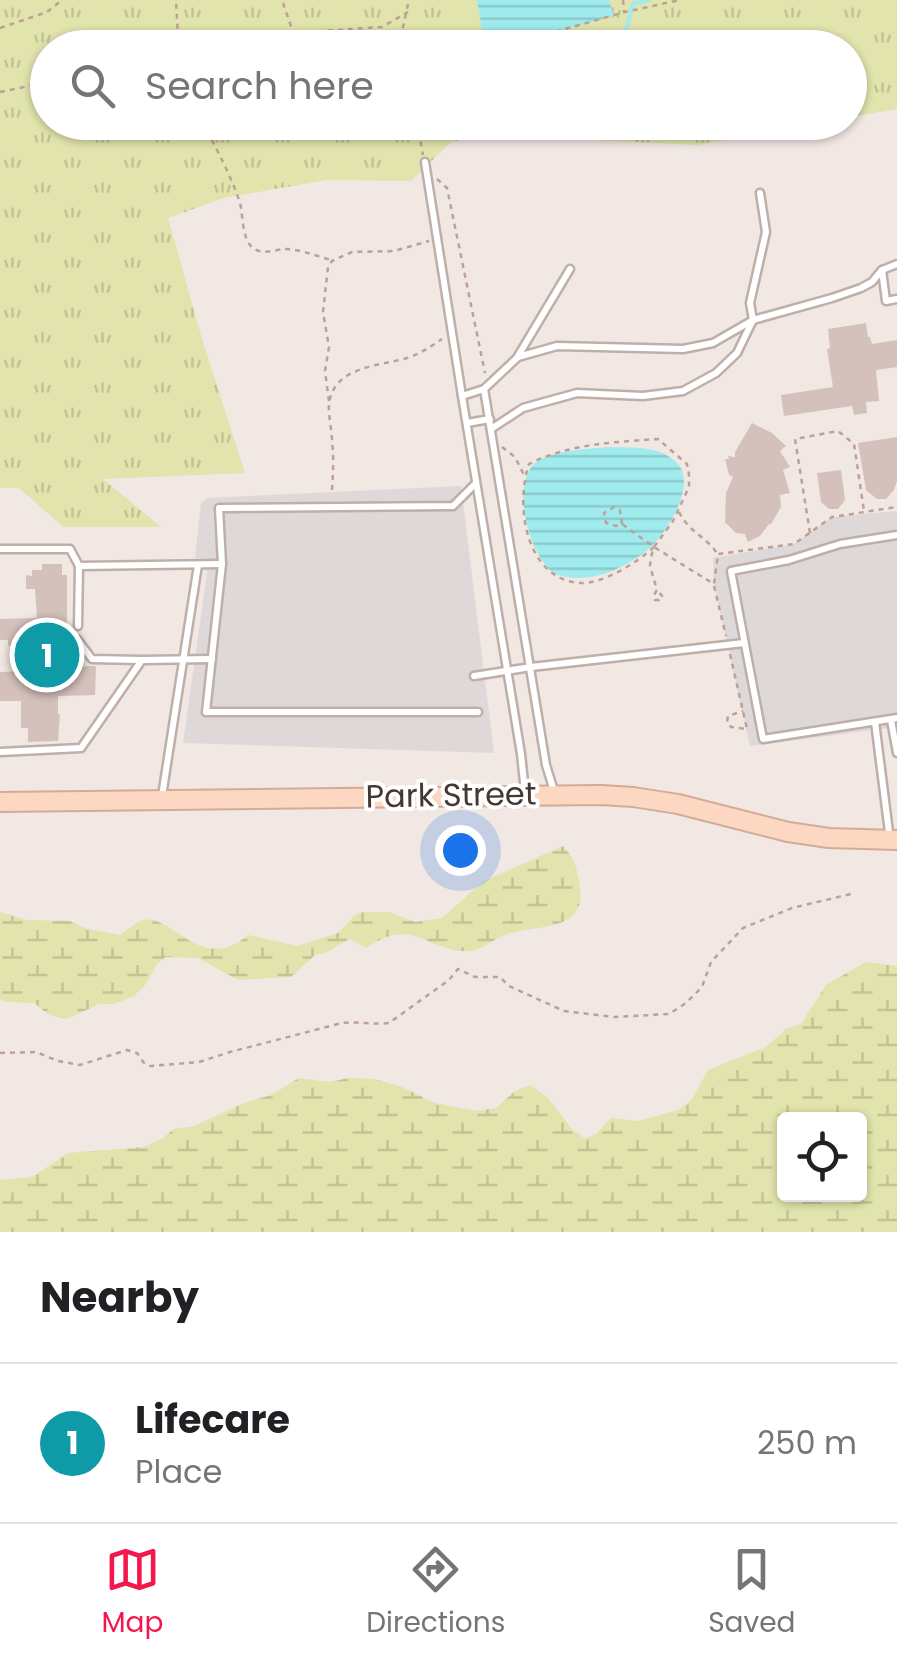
<!DOCTYPE html>
<style>
:root{--surface:#fff;--page:#f6f6f6;--text:#202124;--muted:#757577;--line:#e0e0e0;--accent:#f2184c}
body{margin:0;font-family:Poppins,sans-serif;background:var(--page);color:var(--text)}
.controls{position:absolute;right:30px;bottom:30px;display:grid;overflow:hidden;border-radius:10px;box-shadow:0 2px 8px #0004}
.controls button{width:90px;height:90px;display:grid;place-items:center;padding:0;border:0;border-bottom:2px solid var(--line);background:var(--surface);color:var(--text);font:50px sans-serif}
.you{position:absolute;left:460px;top:850px;width:35px;height:35px;margin:-25px;border:8px solid #fff;border-radius:50%;background:#1a73e8;box-shadow:0 0 0 15px #1a73e833}
.badge{display:grid;place-items:center;width:65px;height:65px;border-radius:50%;background:var(--accent);color:#fff;font-size:32px;font-weight:700}
.pin{position:absolute;translate:-50% -50%;border:5px solid #fff;box-shadow:0 2px 10px #0006}
.list{margin:0;padding:0;list-style:none}
h2{display:flex;justify-content:space-between;align-items:center;height:130px;margin:0;padding:0 40px;font-size:42px}
h2 small{font-size:32px;font-weight:400;color:var(--muted)}
.list li{display:grid;grid-template-columns:65px 1fr auto;gap:30px;align-items:center;box-sizing:border-box;height:160px;padding:0 40px;border-top:2px solid var(--line)}
.list b{display:block;font-size:38px;white-space:nowrap}
.list p{margin:0;font-size:32px;white-space:nowrap;color:var(--muted)}
.list em{font-size:32px;font-style:normal;color:var(--muted)}
.icon{flex:none;width:55px;height:55px;fill:none;stroke:currentColor;stroke-width:2;stroke-linecap:round;stroke-linejoin:round}
.map{position:relative;flex:none;width:897px;height:1232px;overflow:hidden}
.search{position:absolute;background:var(--surface);box-shadow:0 2px 8px #0004;left:30px;right:30px;top:30px;height:110px;display:flex;align-items:center;gap:25px;box-sizing:border-box;padding:0 35px;border-radius:55px;color:var(--muted);font-size:38px}
.sheet{height:290px;background:var(--surface)}
nav{display:flex;justify-content:space-around;align-items:center;box-sizing:border-box;height:140px;border-top:2px solid var(--line);background:var(--surface);font-size:28px;color:var(--muted)}
nav a{display:grid;justify-items:center;gap:5px}
nav .on{color:var(--accent)}
.map>svg:first-child{display:block}
.grass{fill:url(#grass-tufts)}
.wetland{fill:url(#wetland-marsh);fill-rule:evenodd}
.parking{fill:#ded9d8}
.water{fill:url(#water-rules)}
.lines{fill:none;stroke-linecap:round;stroke-linejoin:round}
.stream{stroke:#a0ebed;stroke-width:4}
.building{fill:#d5c1bc}
.service-casing{stroke:#beafa9;stroke-width:11}
.secondary-casing{stroke:#d3ab96;stroke-width:22}
.path{stroke:#bda198;stroke-width:2.5;stroke-dasharray:5 5;stroke-linecap:butt}
.service{stroke:#fff;stroke-width:6}
.secondary{stroke:#fcd7c1;stroke-width:18}
.labels{text-anchor:middle;stroke-width:8;stroke-linejoin:round;paint-order:stroke}
.street-label{font-size:32px;fill:#423733;stroke:#fff}
</style>
<div class="map">
<svg width="897" height="1232" viewBox="0 0 897 1232">
<defs>
<pattern id="grass-tufts" width="24" height="20" patternUnits="userSpaceOnUse" patternTransform="scale(2.5)"><rect width="24" height="20" fill="#e1e4ac"/><path d="M3 7l-1-3M5 7V3M7 7l1-3M15 17l-1-3M17 17v-4M19 17l1-3" fill="none" stroke="#c2c494"/></pattern>
<pattern id="wetland-marsh" width="20" height="14" patternUnits="userSpaceOnUse" patternTransform="scale(2.5)"><rect width="20" height="14" fill="#e1e4ac"/><path d="M1 5h8M5 5V1M11 12h8M15 12V8" fill="none" stroke="#c2c494"/></pattern>
<pattern id="water-rules" width="6" height="5" patternUnits="userSpaceOnUse" patternTransform="scale(2.5)"><rect width="6" height="5" fill="#a0ebed"/><path d="M0 2.5h6" fill="none" stroke="#8bcacc"/></pattern>
</defs>
<rect width="100%" height="100%" fill="#f1e7e3"/>
<!-- grass -->
<path class="grass" d="M 0,0 L 897,0 L 897,109 L 850,117 L 850,48 L 48,48 L 48,122 L 815,123 L 698,145 L 487,135 L 451,142 L 411,181 L 326,180 L 224,198 L 168,218 L 202,339 L 245,473 L 103,479 L 161,527 L 63,527 L 19,488 L 0,488 Z"/>
<!-- wetland -->
<g class="wetland">
<path d="M 563,846 C 576,860 577,869 580,888 C 587,934 532,924 505,935 C 493,939 482,950 470,951 C 430,954 412,914 367,948 L 349,939 L 328,952 L 315,955 L 291,977 L 238,980 L 198,958 L 166,957 L 157,964 L 146,984 L 134,996 L 114,1004 L 99,1004 L 67,1019 L 49,1015 L 34,1003 L 6,1002 L 0,999 L 0,912 L 27,920 L 70,921 L 88,929 L 121,935 C 126,931 134,924 140,921 C 171,909 199,977 248,935 L 297,946 L 338,933 L 354,916 L 362,912 L 389,912 L 415,922 L 442,918 L 484,881 Z"/>
<path d="M 866,962 L 897,966 L 897,1232 L 0,1232 L 0,1180 L 32,1177 L 68,1153 L 144,1147 L 163,1138 L 174,1129 L 194,1126 L 244,1103 L 271,1095 L 299,1078 L 331,1082 L 348,1078 L 373,1079 L 400,1086 L 435,1103 L 476,1111 L 496,1108 L 515,1091 L 530,1085 L 548,1098 L 571,1128 L 585,1139 L 596,1134 L 611,1118 L 638,1121 L 679,1110 L 692,1099 L 708,1070 L 766,1047 L 786,1029 L 801,1024 L 826,985 ZM 784,1120 L 860,1120 L 860,1194 L 784,1194 Z"/>
</g>
<!-- parking -->
<g class="parking">
<path d="M 461,486 L 494,753 L 183,743 L 209,559 L 195,558 L 201,503 L 207,498 Z"/>
<path d="M 897,511 L 897,727 L 750,746 L 714,584 L 713,558 L 794,544 L 832,517 Z"/>
</g>
<!-- water -->
<g class="water">
<path d="M 477,0 L 609,0 L 614,16 L 498,47 L 485,47 Z"/>
<path d="M 609,447 C 631,448 657,445 675,461 C 701,482 664,539 644,553 C 626,566 602,578 580,578 C 571,578 558,577 551,571 C 529,551 511,487 534,464 C 549,450 589,449 609,447 Z"/>
</g>
<g class="lines">
<!-- stream -->
<path class="stream" d="M 621,48 L 633,4 L 649,0"/>
</g>
<!-- building -->
<g class="building">
<path d="M 866,323 L 868,337 L 870,337 L 872,344 L 897,340 L 897,367 L 876,370 L 879,401 L 866,402 L 867,413 L 854,415 L 852,406 L 784,416 L 781,395 L 833,387 L 827,349 L 830,348 L 828,329 Z"/>
<path d="M 752,423 L 772,433 L 786,446 L 780,451 L 790,467 L 783,470 L 790,493 L 780,495 L 781,507 L 771,524 L 769,524 L 760,536 L 748,542 L 745,534 L 736,533 L 725,522 L 726,493 L 733,477 L 729,475 L 725,459 L 729,459 L 728,456 L 735,457 L 735,452 Z"/>
<path d="M 897,437 L 897,481 L 894,490 L 886,499 L 877,499 L 866,490 L 858,443 Z"/>
<path d="M 841,470 L 845,500 L 838,509 L 829,509 L 821,502 L 817,473 Z"/>
<path d="M 42,564 L 62,564 L 62,575 L 67,575 L 67,626 L 71,626 L 76,632 L 70,640 L 65,640 L 65,667 L 96,666 L 95,695 L 58,696 L 58,714 L 60,714 L 58,741 L 28,742 L 28,728 L 21,728 L 21,701 L 0,701 L 0,672 L 28,671 L 29,646 L 8,646 L 8,640 L 0,640 L 0,619 L 37,618 L 35,589 L 26,589 L 26,575 L 32,576 L 32,570 L 42,570 Z"/>
</g>
<g class="lines">
<!-- service casing -->
<g class="service-casing">
<g id="service">
<path d="M 425,162 L 462,396"/>
<path d="M 882,270 L 886,301 L 897,299"/>
<path d="M 518,356 L 570,269"/>
<path d="M 484,389 L 546,765 L 554,791"/>
<path d="M 467,423 L 490,419"/>
<path d="M 491,429 L 523,408 L 577,393 L 643,396 L 683,391 L 716,373 L 737,353 L 753,320 L 750,303 L 766,232 L 760,193"/>
<path d="M 475,484 L 453,506 L 219,508 L 222,564 L 206,712 L 478,712"/>
<path d="M 897,535 L 840,544 L 789,560 L 731,571 L 763,739 L 897,718"/>
<path d="M 0,549 L 70,549 L 79,566 L 222,564"/>
<path d="M 78,626 L 79,566"/>
<path d="M 77,639 L 92,659 L 141,660"/>
<path d="M 474,676 L 531,667 L 744,643"/>
<path d="M 891,720 L 897,753"/>
<path d="M 875,722 L 890,840"/>
<path d="M 0,752 L 81,748 L 142,660 L 212,659"/>
<path d="M 525,792 L 521,754 L 462,396 L 484,389 L 518,357 L 557,346 L 683,349 L 713,343 L 753,320 L 832,298 L 861,288 L 872,282 L 882,270 L 897,264"/>
<path d="M 162,796 L 198,565"/>
</g>
</g>
<!-- secondary casing -->
<g class="secondary-casing">
<path id="secondary" d="M 0,802 L 601,795 L 633,797 L 678,804 L 788,832 L 829,838 L 897,840"/>
</g>
<!-- path -->
<g class="path">
<path d="M 623,0 L 624,11"/>
<path d="M 0,28 L 47,12 L 62,0"/>
<path d="M 174,48 L 178,37 L 176,0"/>
<path d="M 186,48 C 214,28 262,31 294,35 L 282,0"/>
<path d="M 285,48 L 294,35 L 307,32 L 382,27 L 408,12"/>
<path d="M 403,48 L 401,36 L 409,0"/>
<path d="M 498,48 L 625,12 L 680,0"/>
<path d="M 0,92 L 48,82"/>
<path d="M 203,122 C 216,149 231,175 240,203 C 243,215 242,240 253,248 C 262,255 274,250 284,249 C 300,249 316,256 331,260"/>
<path d="M 417,122 L 423,155"/>
<path d="M 437,179 L 447,188 L 485,373"/>
<path d="M 329,401 L 325,371 L 329,347 L 323,312 L 328,267 L 332,261 L 352,252 L 394,251 L 429,241"/>
<path d="M 502,447 L 515,457 L 524,475"/>
<path d="M 332,490 C 333,474 334,458 332,442 C 332,430 328,415 329,403 C 335,366 379,366 407,358 C 420,354 430,347 442,339"/>
<path d="M 679,512 C 689,532 705,536 717,553"/>
<path d="M 622,524 L 620,510 L 614,507 L 604,513 L 606,523 L 616,526 L 622,524 L 654,547 L 714,584 L 718,554 L 794,544 L 832,517 L 897,507"/>
<path d="M 810,533 L 795,439 L 838,431 L 854,444 L 864,511"/>
<path d="M 654,547 C 638,562 602,585 579,583 C 525,578 515,505 529,464 C 568,444 615,442 658,439 L 687,464 L 689,475 L 689,487 L 673,521 L 654,547 L 651,557 L 650,566 L 657,590 L 654,595 L 655,600 L 659,600 L 663,597 L 657,590"/>
<path d="M 714,586 L 726,636"/>
<path d="M 730,654 L 747,729 L 731,727 L 727,722 L 728,716 L 743,711"/>
<path d="M 0,1053 L 36,1052 L 58,1061 L 80,1065 L 127,1050 L 137,1053 L 144,1063 L 150,1066 L 199,1062 L 230,1052 L 342,1023 C 358,1021 373,1025 389,1023 L 449,980 L 458,969 L 475,977 L 500,977 L 509,986 L 564,1011 L 614,1017 L 669,1014 L 686,1003 L 702,987 L 711,962 L 743,928 L 792,908 L 855,893"/>
</g>
<!-- service -->
<use href="#service" class="service"/>
<!-- secondary -->
<use href="#secondary" class="secondary"/>
</g>
<g class="labels">
<!-- street labels -->
<g class="street-label">
<text transform="translate(451 795) rotate(-1)" y="11">Park Street</text>
</g>
</g>
</svg>
<div class="controls">
<button><svg class="icon" aria-label="locate" viewBox="0 0 24 24"><circle cx="12" cy="12" r="6"/><path d="M12 2v4M12 18v4M2 12h4M18 12h4"/></svg></button>
</div>
<div class="you"></div>
<div class="pin badge" style="left:47px;top:655px;background:#0f9aa8">1</div>
<div class="search"><svg class="icon" aria-label="search" viewBox="0 0 24 24"><circle cx="10" cy="10" r="6"/><path d="M15 15l6 6"/></svg>Search here</div>
</div>
<section class="sheet">
<h2>Nearby<small></small></h2>
<ul class="list">
<li><span class="badge" style="background:#0f9aa8">1</span><div><b>Lifecare</b><p>Place</p></div><em>250 m</em></li>
</ul>
</section>
<nav>
<a class="on"><svg class="icon" aria-label="map" viewBox="0 0 24 24"><path d="M3 6l6-2 6 2 6-2v14l-6 2-6-2-6 2zM9 4v14M15 6v14"/></svg>Map</a>
<a><svg class="icon" aria-label="directions" viewBox="0 0 24 24"><path d="M12 3l9 9-9 9-9-9zM9 14v-3h6M13 9l2 2-2 2"/></svg>Directions</a>
<a><svg class="icon" aria-label="saved" viewBox="0 0 24 24"><path d="M7 4h10v16l-5-4-5 4z"/></svg>Saved</a>
</nav>
